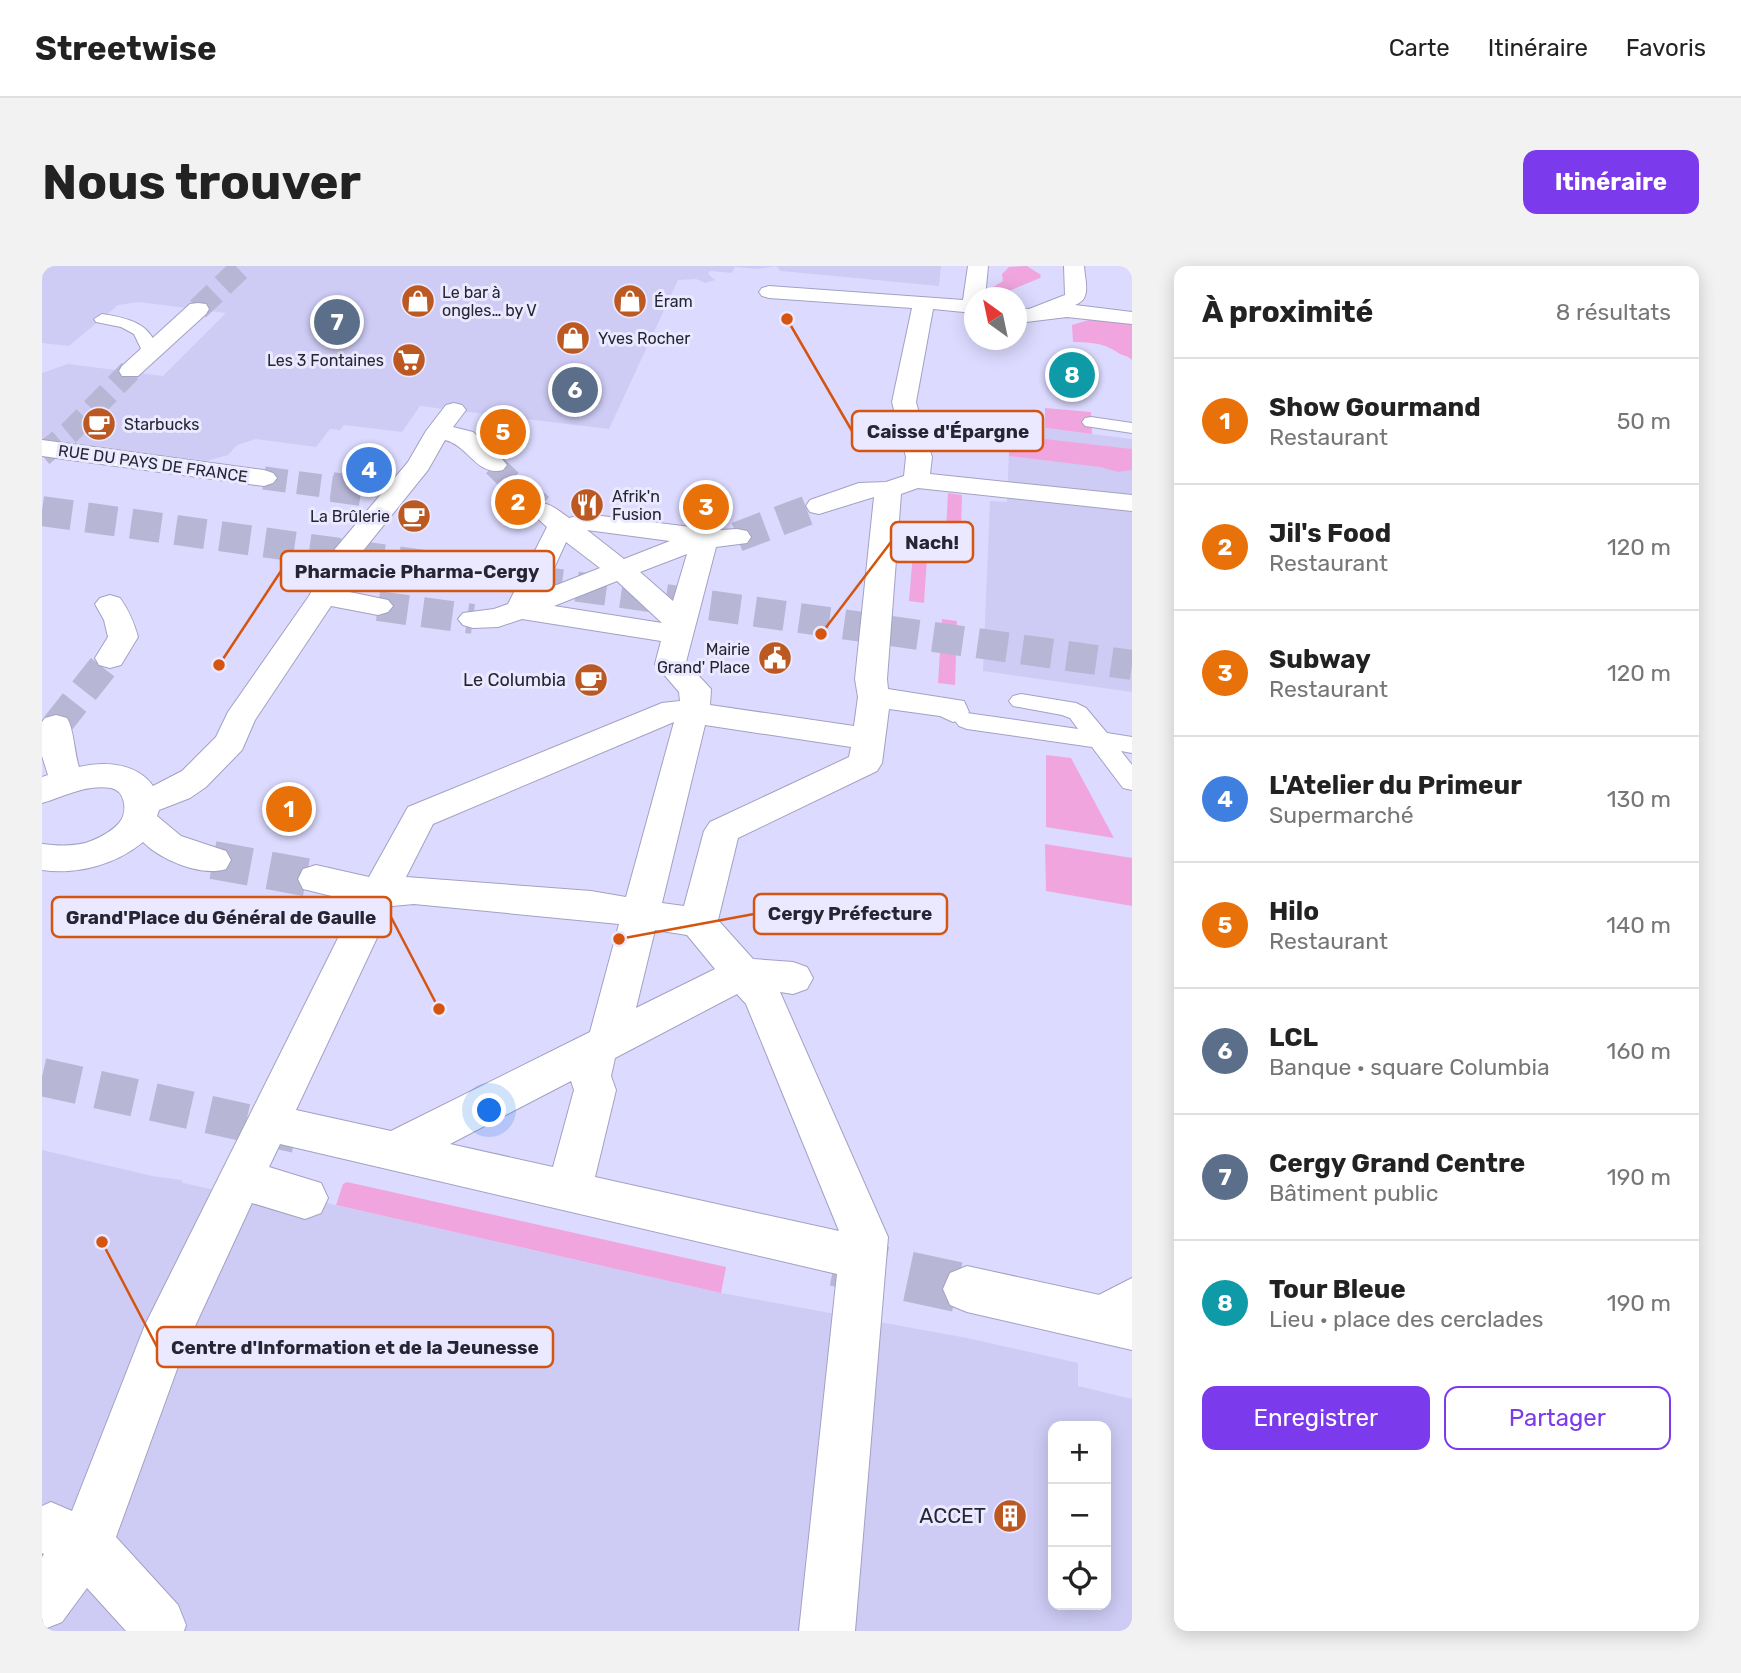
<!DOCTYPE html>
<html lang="fr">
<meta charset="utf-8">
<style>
:root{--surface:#fff;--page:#f2f2f2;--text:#222;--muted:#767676;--line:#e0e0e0;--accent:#7c3aed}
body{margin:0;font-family:Rubik,sans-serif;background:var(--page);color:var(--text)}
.controls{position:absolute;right:21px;bottom:21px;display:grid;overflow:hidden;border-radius:14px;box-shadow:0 4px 18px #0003}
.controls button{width:63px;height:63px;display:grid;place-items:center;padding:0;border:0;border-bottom:2px solid var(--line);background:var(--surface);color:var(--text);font:35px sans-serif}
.compass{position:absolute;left:922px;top:21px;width:63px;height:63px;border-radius:50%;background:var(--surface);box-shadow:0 4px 18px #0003;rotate:327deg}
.you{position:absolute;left:448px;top:845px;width:24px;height:24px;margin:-18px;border:5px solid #fff;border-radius:50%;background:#1a73e8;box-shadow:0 0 0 10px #1a73e833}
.badge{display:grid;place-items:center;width:46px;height:46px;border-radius:50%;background:var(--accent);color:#fff;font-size:23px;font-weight:700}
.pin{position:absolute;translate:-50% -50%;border:4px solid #fff;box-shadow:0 2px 7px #0006}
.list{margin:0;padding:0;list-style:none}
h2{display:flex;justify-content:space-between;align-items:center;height:91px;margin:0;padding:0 28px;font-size:30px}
h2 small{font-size:23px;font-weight:400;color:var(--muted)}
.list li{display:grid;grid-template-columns:46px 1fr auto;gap:21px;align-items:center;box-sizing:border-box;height:126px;padding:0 28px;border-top:2px solid var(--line)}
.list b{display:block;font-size:26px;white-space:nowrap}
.list p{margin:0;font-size:23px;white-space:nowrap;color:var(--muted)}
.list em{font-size:23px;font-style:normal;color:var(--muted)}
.actions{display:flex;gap:14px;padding:21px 28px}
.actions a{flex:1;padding:16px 0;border:2px solid var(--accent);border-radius:14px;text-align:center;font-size:24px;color:var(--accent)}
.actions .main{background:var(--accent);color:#fff}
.icon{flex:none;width:38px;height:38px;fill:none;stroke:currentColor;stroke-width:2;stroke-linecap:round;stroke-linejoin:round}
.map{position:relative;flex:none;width:1090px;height:1365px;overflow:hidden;border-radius:14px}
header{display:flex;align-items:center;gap:42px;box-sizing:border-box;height:98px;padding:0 35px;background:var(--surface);border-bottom:2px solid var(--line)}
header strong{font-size:33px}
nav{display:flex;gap:38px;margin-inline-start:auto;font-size:24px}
.intro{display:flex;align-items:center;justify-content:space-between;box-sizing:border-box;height:168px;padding:0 42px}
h1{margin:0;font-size:49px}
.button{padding:18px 32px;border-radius:14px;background:var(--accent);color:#fff;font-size:24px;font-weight:700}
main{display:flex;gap:42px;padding:0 42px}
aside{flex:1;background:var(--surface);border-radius:14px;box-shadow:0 4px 18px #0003}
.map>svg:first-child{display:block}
.built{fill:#ceccf5;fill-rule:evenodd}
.green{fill:#f1a5df}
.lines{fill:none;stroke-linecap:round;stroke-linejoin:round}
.street-tunnel-far3{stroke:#b8b6d5;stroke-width:23;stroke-dasharray:23 11;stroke-linecap:butt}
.street-tunnel-far2{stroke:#b8b6d5;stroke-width:30;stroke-dasharray:30 15;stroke-linecap:butt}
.street-tunnel-far1{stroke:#b8b6d5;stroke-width:38;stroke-dasharray:38 19;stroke-linecap:butt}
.street-tunnel{stroke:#b8b6d5;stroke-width:50;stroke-dasharray:50 25;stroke-linecap:butt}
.secondary-tunnel{stroke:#b8b6d5;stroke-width:30;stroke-dasharray:30 15;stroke-linecap:butt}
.lane-casing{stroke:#a3a1c3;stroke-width:2}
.street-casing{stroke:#a3a1c3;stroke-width:2}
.lane{fill:#fff;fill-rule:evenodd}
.street{fill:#fff;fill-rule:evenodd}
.labels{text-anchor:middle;stroke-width:6;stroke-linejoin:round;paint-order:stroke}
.far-poi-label{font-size:16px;fill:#262533;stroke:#eae9ff;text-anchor:start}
.far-street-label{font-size:16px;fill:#262533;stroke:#eae9ff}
.poi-label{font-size:18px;fill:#262533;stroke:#eae9ff;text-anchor:end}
.near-poi-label{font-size:21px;fill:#262533;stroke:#eae9ff;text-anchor:end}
.leader{fill:none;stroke:#d55410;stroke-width:2.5}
.callout-dot{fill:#d55410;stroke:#eae9ff;stroke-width:2.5}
.callout{fill:#eae9ff;stroke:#d55410;stroke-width:2.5}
.callout-label{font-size:19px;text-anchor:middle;font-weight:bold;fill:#262533}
</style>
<header>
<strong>Streetwise</strong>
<nav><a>Carte</a><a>Itinéraire</a><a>Favoris</a></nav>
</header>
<div class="intro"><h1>Nous trouver</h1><a class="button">Itinéraire</a></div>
<main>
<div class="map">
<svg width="1090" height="1365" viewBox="0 0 1090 1365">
<rect width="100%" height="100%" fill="#dcdafe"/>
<!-- built -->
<g class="built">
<path d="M 0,0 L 899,0 L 897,20 L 739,5 L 734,0 L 716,3 L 693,1 L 690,7 L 668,5 L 666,8 L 673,14 L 663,17 L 654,13 L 636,14 L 567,163 L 378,140 L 360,166 L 302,159 L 298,164 L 288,163 L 274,181 L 214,173 L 195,179 L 186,189 L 164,195 L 81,184 L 66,200 L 0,191 L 0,107 L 26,98 L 121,110 L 184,47 L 97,36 L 76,39 L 27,80 L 0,77 Z"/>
<path d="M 968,158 L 1090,173 L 1090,426 L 941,405 L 948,235 L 965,236 Z"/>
<path d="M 0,884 L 110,910 L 139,914 L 141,917 L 192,928 L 245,928 L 679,1027 L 925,1072 L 1036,1097 L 1036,1120 L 1090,1133 L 1090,1365 L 0,1365 ZM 1011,1160 L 1064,1160 L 1064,1339 L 1011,1339 Z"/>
</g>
<!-- green -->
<g class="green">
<path d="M 985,0 L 999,9 L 998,12 L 962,27 L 948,23 L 961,15 L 960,8 L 967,1 Z"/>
<path d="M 1050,53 L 1090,57 L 1090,94 C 1085,89 1080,90 1075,86 C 1059,76 1050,77 1031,76 L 1030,59 Z"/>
<path d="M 1003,142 L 1049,146 L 1050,168 L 1003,162 Z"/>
<path d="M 968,169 L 1090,183 L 1090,204 L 1076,206 L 1058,201 L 967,190 Z"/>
<path d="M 906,227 L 920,229 L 919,266 L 904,264 Z"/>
<path d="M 872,275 L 886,277 L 882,337 L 867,335 Z"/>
<path d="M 900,353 L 915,355 L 913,419 L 896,417 Z"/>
<path d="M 1004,489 L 1029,492 L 1072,572 L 1004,561 Z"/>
<path d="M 1003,578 L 1090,592 L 1090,640 L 1004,625 Z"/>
<path d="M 305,916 L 684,1001 L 679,1027 L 294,939 L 301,918 Z"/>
</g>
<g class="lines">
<!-- street-tunnel-far3 -->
<g class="street-tunnel-far3">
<path d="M 156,43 L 201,0"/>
<path d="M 0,189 L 28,166 L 88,105"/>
<path d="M 452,199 L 477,223"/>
<path d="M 222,212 L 303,223"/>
</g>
<!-- street-tunnel-far2 -->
<g class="street-tunnel-far2">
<path d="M 290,221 L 319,225"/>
<path d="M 475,221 L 499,244"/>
<path d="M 695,271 L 777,240"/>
<path d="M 336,340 L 431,353"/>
<path d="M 14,460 L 68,392"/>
</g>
<!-- street-tunnel-far1 -->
<g class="street-tunnel-far1">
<path d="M 171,594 L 274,613"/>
<path d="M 0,811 L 254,868"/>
</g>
<!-- street-tunnel -->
<path class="street-tunnel" d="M 793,995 L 925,1023"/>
<!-- secondary-tunnel -->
<path class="secondary-tunnel" d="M 0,245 L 1090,399"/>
<!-- lane casing -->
<g class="lane-casing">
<g id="lane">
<path d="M 60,48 C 86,52 110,57 116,86 L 114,89 L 102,89 L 92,68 L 79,61 L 54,56 L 52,53 Z"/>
<path d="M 1049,151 L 1090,157 L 1090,167 L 1043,160 L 1040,156 L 1043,152 Z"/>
<path d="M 979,428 L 1034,437 L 1044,442 L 1065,467 L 1090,471 L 1090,487 L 1079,485 L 1090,499 L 1090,524 L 1081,522 L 1050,481 L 925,463 L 917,460 L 913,455 L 917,450 L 925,447 L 1036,463 L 1028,452 L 1020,449 L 971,440 L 967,435 L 971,430 Z"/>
<path d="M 1090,1012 L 1090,1048 L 1049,1068 L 1037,1063 L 1031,1051 L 1037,1039 Z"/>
</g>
</g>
<!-- street casing -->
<g class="street-casing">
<g id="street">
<path d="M 926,0 L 946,0 L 943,32 L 932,32 L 932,47 L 891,43 L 874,136 L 878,151 L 911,150 L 968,156 L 977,158 L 980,163 L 977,168 L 968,170 L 911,164 L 882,166 L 890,191 L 888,208 L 1090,229 L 1090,245 L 876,222 L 859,228 L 845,413 L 846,423 L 922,435 L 927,446 L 922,453 L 911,456 L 898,450 L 847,443 L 840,497 L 835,505 L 696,572 L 676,654 L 711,693 L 751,696 L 765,701 L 771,712 L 765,723 L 751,728 L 738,726 L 846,971 L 813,1365 L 757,1365 L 795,1008 L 238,878 L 227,901 L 279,917 L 286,932 L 279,947 L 263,953 L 210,937 L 142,1084 L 74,1271 L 136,1339 L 144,1359 L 142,1365 L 84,1365 L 45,1322 L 20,1356 L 0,1364 L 0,1291 L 2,1288 L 0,1287 L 0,1240 L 9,1236 L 30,1245 L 103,1059 L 314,636 L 261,623 L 256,613 L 261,603 L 274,599 L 327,611 L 366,541 L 620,437 L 638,435 L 637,426 L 613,398 L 619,375 L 480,353 L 456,361 L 431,362 L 421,359 L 416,353 L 421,347 L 452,343 L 466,338 L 505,261 L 486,244 L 490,238 C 506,234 514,243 527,252 L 543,248 L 649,261 L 661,265 L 695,263 L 705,265 L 709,271 L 705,277 L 674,281 L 644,396 L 669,423 L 668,439 L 812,460 L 816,431 L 813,413 L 832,231 L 777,248 L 768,246 L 764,240 L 768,234 L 817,217 L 844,216 L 862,210 L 864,191 L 850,136 L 870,42 L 727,32 L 720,30 L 717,26 L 720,22 L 727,20 L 921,34 ZM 545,264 L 628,275 L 582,293 ZM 524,276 L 558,302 L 502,324 ZM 645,288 L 631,335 L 598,306 ZM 575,315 L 620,357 L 512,340 ZM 632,456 L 584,631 L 549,625 L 364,611 L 391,558 ZM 663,459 L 809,481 L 807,491 L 668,556 L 662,565 L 642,640 L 620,637 ZM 372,638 L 577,658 L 548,766 L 349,865 L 254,844 L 350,640 ZM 613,664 L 645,669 L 673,703 L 594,742 ZM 695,728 L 704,738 L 797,965 L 553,911 L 574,824 L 569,810 L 573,792 ZM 529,815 L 532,824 L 511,901 L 408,878 Z"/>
<path d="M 1022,0 L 1042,0 C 1043,16 1050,33 1033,39 L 1090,46 L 1090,58 L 1025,51 L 984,56 L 974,55 L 974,42 L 987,43 L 1023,29 Z"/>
<path d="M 156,37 L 164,38 L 167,43 L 164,48 L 96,110 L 80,110 L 77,105 L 80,100 L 148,38 Z"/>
<path d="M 412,137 L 420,139 L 424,144 L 411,161 L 431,166 L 461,194 L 465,199 L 461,204 C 435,211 426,179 403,174 L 386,204 L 316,291 L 298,324 L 346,334 L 351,340 L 346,346 L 336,349 L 289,340 L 213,454 L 200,484 L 164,521 L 148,532 L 117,544 L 115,550 L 139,570 L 184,585 L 189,594 L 184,603 C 159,611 119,594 101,576 C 73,599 35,609 0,604 L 0,578 C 16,580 34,581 49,575 C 59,571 70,565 77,557 C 86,547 84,525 69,522 C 44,518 23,530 0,537 L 0,511 L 6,509 L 0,490 L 0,456 L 3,452 L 14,449 L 25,452 C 32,463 32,486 37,501 C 63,495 95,497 111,520 L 140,505 L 174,471 L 186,446 L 267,330 L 293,283 L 366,196 L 384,165 L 404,139 Z"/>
<path d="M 0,174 L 222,204 L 231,207 L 235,212 L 231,217 L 222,220 L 0,190 Z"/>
<path d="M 68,329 L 78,332 C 87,345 92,356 96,371 L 79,399 L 68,402 L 57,399 L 53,392 L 66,371 L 62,354 L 53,338 L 58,332 Z"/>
<path d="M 925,1000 L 1090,1036 L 1090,1084 L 925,1046 L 908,1039 L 901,1023 L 908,1007 Z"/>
</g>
</g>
<!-- lane -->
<use href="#lane" class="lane"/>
<!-- street -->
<use href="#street" class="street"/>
</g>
<!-- icons -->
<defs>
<g id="shop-disc" transform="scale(1.75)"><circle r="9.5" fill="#bc5821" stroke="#eae9ff"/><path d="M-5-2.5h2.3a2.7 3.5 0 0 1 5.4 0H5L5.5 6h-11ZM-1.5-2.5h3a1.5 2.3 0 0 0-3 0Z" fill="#fff"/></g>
<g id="supermarket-disc" transform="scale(1.75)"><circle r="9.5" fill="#bc5821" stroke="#eae9ff"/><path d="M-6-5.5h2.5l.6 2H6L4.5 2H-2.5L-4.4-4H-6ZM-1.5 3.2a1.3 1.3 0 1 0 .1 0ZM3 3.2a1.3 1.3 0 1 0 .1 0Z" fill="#fff"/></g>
<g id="cafe-disc" transform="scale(1.75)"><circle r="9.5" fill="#bc5821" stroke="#eae9ff"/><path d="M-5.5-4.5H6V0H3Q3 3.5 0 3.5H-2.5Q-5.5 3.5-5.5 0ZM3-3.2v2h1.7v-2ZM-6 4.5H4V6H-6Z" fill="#fff"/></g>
<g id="restaurant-disc" transform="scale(1.75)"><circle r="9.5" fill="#bc5821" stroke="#eae9ff"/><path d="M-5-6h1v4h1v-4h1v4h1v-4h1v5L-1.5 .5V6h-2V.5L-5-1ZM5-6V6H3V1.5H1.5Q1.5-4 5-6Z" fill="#fff"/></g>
<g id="civic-disc" transform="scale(1.75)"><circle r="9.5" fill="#bc5821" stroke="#eae9ff"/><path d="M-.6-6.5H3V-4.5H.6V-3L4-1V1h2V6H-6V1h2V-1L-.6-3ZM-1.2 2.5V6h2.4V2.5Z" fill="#fff"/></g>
<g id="building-disc" transform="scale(1.75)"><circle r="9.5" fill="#bc5821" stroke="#eae9ff"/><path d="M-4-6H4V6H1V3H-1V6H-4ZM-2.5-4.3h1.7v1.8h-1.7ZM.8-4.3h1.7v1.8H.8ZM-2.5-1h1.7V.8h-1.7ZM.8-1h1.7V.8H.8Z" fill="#fff"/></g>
</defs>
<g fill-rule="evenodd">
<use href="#shop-disc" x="376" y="35"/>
<use href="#shop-disc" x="588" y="35"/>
<use href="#shop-disc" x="531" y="72"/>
<use href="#supermarket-disc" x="367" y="94"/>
<use href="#cafe-disc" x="57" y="158"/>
<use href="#restaurant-disc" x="545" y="239"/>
<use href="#cafe-disc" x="372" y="250"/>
<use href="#civic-disc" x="733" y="392"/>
<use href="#cafe-disc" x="549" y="414"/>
<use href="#building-disc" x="968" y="1250"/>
</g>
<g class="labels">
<!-- far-poi labels -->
<g class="far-poi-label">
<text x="400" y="32">Le bar à<tspan x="400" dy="18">ongles… by V</tspan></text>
<text x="612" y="41">Éram</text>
<text x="556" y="78">Yves Rocher</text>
<text x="342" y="100" text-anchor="end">Les 3 Fontaines</text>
<text x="82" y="164">Starbucks</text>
<text x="570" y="236">Afrik'n<tspan x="570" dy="18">Fusion</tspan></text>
<text x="348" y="256" text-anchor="end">La Brûlerie</text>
<text x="708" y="389" text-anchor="end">Mairie<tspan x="708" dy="18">Grand' Place</tspan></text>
</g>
<!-- far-street labels -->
<g class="far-street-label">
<text transform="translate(111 197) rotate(8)" y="6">RUE DU PAYS DE FRANCE</text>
</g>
<!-- poi labels -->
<g class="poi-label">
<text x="524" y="420">Le Columbia</text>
</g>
<!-- near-poi labels -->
<g class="near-poi-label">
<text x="944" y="1257">ACCET</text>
</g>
</g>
<!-- callouts -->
<path class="leader" d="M745 53L810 165M779 368L849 276M177 399L239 305M577 673L712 648M397 743L349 651M60 976L115 1081"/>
<g class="callout-dot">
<circle cx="745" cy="53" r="7"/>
<circle cx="779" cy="368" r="7"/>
<circle cx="177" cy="399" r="7"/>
<circle cx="577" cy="673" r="7"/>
<circle cx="397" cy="743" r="7"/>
<circle cx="60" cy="976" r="7"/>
</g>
<g class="callout">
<rect x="810" y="145" width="191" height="40" rx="7"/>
<rect x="849" y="256" width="82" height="40" rx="7"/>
<rect x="239" y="285" width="273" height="40" rx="7"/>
<rect x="712" y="628" width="193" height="40" rx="7"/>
<rect x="10" y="631" width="339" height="40" rx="7"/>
<rect x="115" y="1061" width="396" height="40" rx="7"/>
</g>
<g class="callout-label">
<text x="906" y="172">Caisse d'Épargne</text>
<text x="890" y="283">Nach!</text>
<text x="375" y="312">Pharmacie Pharma-Cergy</text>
<text x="808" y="654">Cergy Préfecture</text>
<text x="179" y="658">Grand'Place du Général de Gaulle</text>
<text x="313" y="1088">Centre d'Information et de la Jeunesse</text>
</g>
</svg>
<div class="controls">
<button>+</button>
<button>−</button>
<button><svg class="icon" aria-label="locate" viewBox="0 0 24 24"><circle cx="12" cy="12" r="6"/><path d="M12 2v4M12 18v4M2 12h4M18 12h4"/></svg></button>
</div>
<svg class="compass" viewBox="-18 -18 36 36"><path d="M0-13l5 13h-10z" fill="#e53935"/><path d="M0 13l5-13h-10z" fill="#767676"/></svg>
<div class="you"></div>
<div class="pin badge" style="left:247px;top:543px;background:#e8710a">1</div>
<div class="pin badge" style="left:476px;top:236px;background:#e8710a">2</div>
<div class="pin badge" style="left:664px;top:241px;background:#e8710a">3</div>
<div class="pin badge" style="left:327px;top:204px;background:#3f7fe0">4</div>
<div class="pin badge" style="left:461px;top:166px;background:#e8710a">5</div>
<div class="pin badge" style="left:533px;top:124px;background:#5c6f8a">6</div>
<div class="pin badge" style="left:295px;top:56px;background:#5c6f8a">7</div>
<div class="pin badge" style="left:1030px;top:109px;background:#0f9aa8">8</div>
</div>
<aside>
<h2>À proximité<small>8 résultats</small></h2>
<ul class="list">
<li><span class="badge" style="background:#e8710a">1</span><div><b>Show Gourmand</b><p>Restaurant</p></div><em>50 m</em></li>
<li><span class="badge" style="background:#e8710a">2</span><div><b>Jil's Food</b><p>Restaurant</p></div><em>120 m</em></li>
<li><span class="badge" style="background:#e8710a">3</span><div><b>Subway</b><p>Restaurant</p></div><em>120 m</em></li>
<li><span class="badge" style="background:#3f7fe0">4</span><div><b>L'Atelier du Primeur</b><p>Supermarché</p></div><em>130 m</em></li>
<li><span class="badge" style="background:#e8710a">5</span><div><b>Hilo</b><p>Restaurant</p></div><em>140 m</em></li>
<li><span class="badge" style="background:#5c6f8a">6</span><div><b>LCL</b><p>Banque · square Columbia</p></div><em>160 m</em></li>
<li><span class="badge" style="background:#5c6f8a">7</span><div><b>Cergy Grand Centre</b><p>Bâtiment public</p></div><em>190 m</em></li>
<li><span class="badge" style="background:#0f9aa8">8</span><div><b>Tour Bleue</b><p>Lieu · place des cerclades</p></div><em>190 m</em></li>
</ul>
<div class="actions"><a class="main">Enregistrer</a><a>Partager</a></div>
</aside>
</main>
